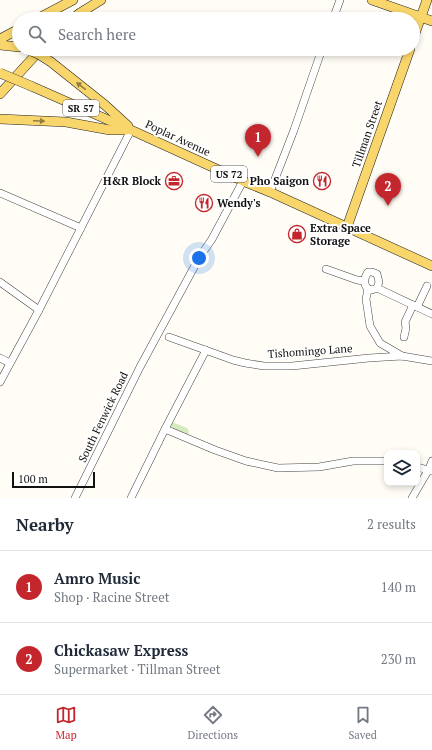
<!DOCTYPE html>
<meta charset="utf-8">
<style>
:root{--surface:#fff;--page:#f2f2f3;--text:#1f2937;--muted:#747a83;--line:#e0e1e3;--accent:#c4262e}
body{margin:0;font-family:"PT Serif",serif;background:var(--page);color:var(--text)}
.controls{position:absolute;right:12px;bottom:12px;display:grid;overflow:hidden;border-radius:8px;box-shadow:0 2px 6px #0003}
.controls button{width:36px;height:36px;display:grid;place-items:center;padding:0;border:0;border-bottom:1px solid var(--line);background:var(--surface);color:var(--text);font:20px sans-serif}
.scale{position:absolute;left:12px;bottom:10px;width:83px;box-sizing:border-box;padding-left:4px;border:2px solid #111;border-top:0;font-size:11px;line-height:14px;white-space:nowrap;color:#111;-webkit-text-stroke:3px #fff;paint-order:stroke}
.you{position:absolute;left:199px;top:258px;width:14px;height:14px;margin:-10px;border:3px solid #fff;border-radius:50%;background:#1a73e8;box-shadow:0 0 0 6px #1a73e833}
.badge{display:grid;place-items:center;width:26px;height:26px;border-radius:50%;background:var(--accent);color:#fff;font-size:13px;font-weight:700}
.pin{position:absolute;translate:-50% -33px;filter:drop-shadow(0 1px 2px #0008)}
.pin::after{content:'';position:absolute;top:21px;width:14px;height:12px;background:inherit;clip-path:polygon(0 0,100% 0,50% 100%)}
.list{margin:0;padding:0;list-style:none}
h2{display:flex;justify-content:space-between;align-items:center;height:52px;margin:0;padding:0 16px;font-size:17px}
h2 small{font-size:13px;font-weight:400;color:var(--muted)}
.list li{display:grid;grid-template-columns:26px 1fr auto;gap:12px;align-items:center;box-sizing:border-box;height:72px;padding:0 16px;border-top:1px solid var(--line)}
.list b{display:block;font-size:15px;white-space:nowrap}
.list p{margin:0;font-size:13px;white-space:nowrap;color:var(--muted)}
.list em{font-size:13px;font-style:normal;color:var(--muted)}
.icon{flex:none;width:22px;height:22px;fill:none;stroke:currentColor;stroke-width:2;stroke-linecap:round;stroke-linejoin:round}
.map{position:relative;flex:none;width:432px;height:498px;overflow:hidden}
.search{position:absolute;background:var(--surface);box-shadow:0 2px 6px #0003;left:12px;right:12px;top:12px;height:44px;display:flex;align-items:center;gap:10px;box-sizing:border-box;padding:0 14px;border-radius:22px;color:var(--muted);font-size:15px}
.sheet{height:196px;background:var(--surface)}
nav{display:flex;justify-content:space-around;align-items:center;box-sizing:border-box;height:56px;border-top:1px solid var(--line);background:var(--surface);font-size:11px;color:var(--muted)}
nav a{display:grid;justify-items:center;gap:2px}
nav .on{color:var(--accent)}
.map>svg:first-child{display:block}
.green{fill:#d5ebbd}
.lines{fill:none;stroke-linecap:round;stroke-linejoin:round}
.minor-casing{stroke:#444;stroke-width:8}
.major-casing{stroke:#222;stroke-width:10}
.minor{stroke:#fff;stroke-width:7}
.major{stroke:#f9d66b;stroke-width:9}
.major-bridge-casing{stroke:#222;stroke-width:10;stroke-linecap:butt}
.major-bridge{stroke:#f9d66b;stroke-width:9}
.oneway{fill:#917d42}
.labels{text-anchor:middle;stroke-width:4;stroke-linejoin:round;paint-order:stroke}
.shield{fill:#fff;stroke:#585858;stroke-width:1}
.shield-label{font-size:10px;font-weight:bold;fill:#111}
.street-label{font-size:11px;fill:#111;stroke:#fff}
.poi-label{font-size:11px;font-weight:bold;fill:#111;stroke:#fff;text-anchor:end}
</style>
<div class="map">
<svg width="432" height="498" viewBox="0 0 432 498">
<rect width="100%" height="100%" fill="#fffdf5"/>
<!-- green -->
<path class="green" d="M 172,422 L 187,428 L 189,431 L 188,435 L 173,429 L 171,425 Z"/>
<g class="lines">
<!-- minor casing -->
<g class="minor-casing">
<g id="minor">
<path d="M 333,19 L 340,0"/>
<path d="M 270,192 L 294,130 L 322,49"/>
<path d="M 0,193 L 81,228"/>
<path d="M 326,269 L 357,280 L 364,281"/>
<path d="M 0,282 L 39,310"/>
<path d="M 377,288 L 379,282 L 377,274 L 372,272 L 368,272 C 364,278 363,284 368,289 L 372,290 L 377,288 L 432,314"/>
<path d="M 368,289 L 366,299 L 370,326 L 380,343 L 402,356"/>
<path d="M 417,307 L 427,286"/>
<path d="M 169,337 L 233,360 L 245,363 L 264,366 L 292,366 L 369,358 L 402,356 L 432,361"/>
<path d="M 404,337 L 406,328 L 405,322 L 413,305"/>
<path d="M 0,358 L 10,363"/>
<path d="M 0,382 L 39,310 L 131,130"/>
<path d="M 165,429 L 215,450 L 246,461 L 278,468 L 319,467 L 353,461 L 387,461"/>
<path d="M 417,467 L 432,471"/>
<path d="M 75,498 L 140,367 L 199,258 L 212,239 L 243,181"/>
<path d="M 131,498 L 165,429 L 206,350"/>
<path d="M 412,498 L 429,469 L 432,461"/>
</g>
</g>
<!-- major casing -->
<g class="major-casing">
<g id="major">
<path d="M 372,0 L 432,21"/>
<path d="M 37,19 L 73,0"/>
<path d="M 72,19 L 80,13 L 101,0"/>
<path d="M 0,39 L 19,29"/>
<path d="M 413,39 L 427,0"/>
<path d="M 0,45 L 19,47"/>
<path d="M 51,62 L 105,105 L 128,126"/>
<path d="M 31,86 L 131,130 L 243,181 L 270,192 L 432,266"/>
<path d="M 0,94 L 41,49"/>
<path d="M 0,119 L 66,122 L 110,130 L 126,130"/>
<path d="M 347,227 L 410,49"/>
</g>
</g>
<!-- minor -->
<use href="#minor" class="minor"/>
<!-- major -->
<use href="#major" class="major"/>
<!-- major-bridge casing -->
<g class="major-bridge-casing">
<g id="major-bridge">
<path d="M 27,49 L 40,55 L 51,62"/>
<path d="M 0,73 L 31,86"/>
</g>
</g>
<!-- major-bridge -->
<use href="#major-bridge" class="major-bridge"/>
</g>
<!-- one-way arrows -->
<defs><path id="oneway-solid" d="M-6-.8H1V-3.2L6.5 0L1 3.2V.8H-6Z"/></defs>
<g class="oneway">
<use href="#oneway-solid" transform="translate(81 86) rotate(-142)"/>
<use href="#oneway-solid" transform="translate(39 121) rotate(3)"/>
</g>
<!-- icons -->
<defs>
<g id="office-ring" transform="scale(0.9)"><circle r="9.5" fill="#fff" stroke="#c4262e" stroke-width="1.5"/><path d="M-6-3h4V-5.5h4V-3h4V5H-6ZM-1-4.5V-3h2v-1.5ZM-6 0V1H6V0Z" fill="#c4262e"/></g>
<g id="restaurant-ring" transform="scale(0.9)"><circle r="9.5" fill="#fff" stroke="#c4262e" stroke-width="1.5"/><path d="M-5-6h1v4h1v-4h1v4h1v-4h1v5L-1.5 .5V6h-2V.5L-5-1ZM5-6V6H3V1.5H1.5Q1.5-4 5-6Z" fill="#c4262e"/></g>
<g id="shop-ring" transform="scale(0.9)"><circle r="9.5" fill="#fff" stroke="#c4262e" stroke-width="1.5"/><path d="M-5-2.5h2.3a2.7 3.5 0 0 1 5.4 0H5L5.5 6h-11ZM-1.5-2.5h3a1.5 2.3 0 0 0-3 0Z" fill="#c4262e"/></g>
</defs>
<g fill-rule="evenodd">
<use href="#office-ring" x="174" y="181"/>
<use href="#restaurant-ring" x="322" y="181"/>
<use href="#restaurant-ring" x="204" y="203"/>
<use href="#shop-ring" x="297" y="234"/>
</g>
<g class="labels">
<!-- shield labels -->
<g class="shield">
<rect x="63" y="100" width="36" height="16" rx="3"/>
<rect x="211" y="166" width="36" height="16" rx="3"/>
</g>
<g class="shield-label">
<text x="81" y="112">SR 57</text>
<text x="229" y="178">US 72</text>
</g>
<!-- street labels -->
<g class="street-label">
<text transform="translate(367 134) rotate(-71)" y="4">Tillman Street</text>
<text transform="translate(178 138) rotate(25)" y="4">Poplar Avenue</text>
<text transform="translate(310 351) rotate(-4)" y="4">Tishomingo Lane</text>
<text transform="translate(103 417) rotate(-64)" y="4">South Fenwick Road</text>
</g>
<!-- poi labels -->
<g class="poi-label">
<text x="161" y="185">H&amp;R Block</text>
<text x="309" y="185">Pho Saigon</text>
<text x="217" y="207" text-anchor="start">Wendy's</text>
<text x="310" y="232" text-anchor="start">Extra Space<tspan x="310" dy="13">Storage</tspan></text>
</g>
</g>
</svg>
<div class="controls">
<button><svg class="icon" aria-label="layers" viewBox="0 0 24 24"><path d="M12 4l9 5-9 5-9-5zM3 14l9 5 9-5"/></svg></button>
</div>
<div class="scale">100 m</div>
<div class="you"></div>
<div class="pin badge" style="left:258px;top:157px">1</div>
<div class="pin badge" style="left:388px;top:206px">2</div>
<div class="search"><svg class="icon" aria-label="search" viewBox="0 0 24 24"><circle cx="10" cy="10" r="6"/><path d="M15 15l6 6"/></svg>Search here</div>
</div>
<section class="sheet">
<h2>Nearby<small>2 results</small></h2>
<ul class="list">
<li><span class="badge">1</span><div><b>Amro Music</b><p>Shop · Racine Street</p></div><em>140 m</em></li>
<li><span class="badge">2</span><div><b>Chickasaw Express</b><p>Supermarket · Tillman Street</p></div><em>230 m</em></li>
</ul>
</section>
<nav>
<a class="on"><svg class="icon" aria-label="map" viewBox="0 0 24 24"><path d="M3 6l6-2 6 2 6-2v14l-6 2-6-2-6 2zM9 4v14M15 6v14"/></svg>Map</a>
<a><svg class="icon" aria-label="directions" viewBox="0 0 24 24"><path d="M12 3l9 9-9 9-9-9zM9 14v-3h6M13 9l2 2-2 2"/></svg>Directions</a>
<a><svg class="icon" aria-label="saved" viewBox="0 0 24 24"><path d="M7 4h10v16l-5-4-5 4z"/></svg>Saved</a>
</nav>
